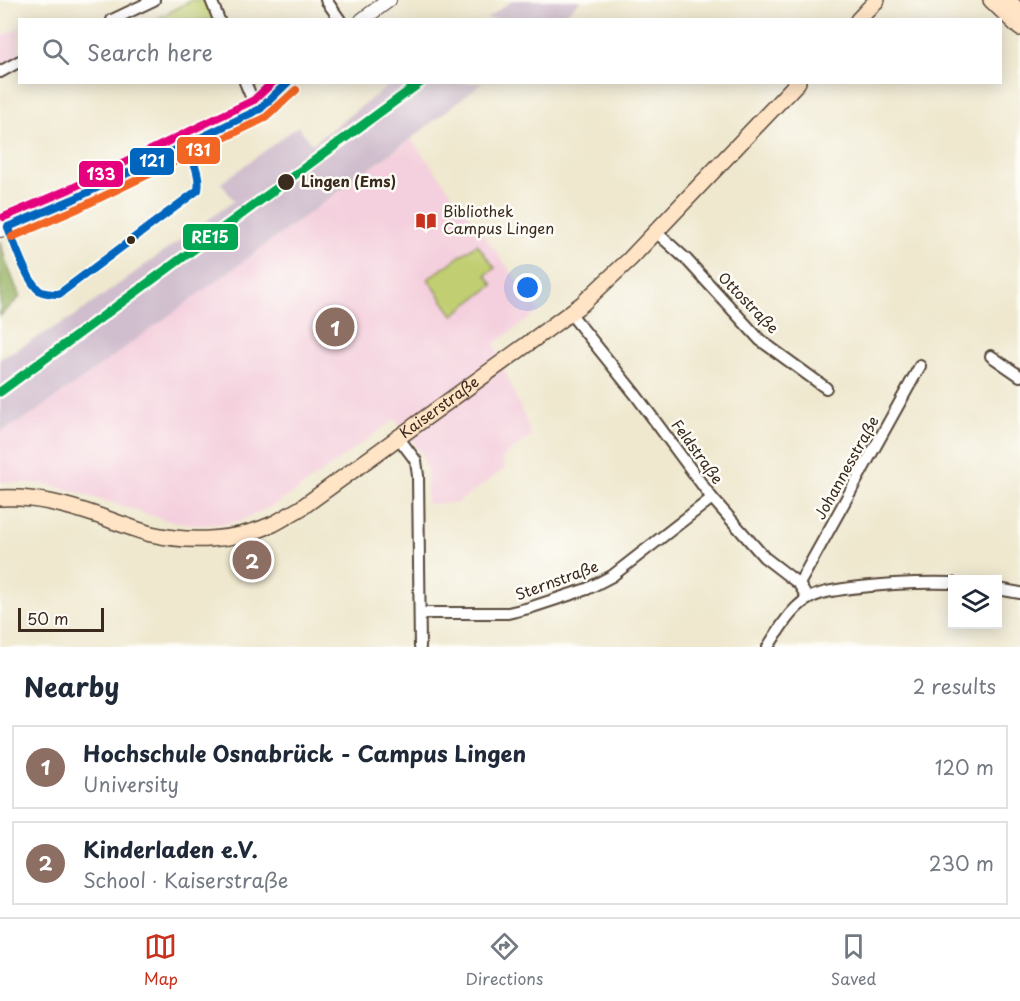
<!DOCTYPE html>
<meta charset="utf-8">
<style>
:root{--surface:#fff;--page:#f2f2f3;--text:#1f2937;--muted:#747a83;--line:#e0e1e3;--accent:#c8321e}
body{margin:0;font-family:"Playpen Sans",sans-serif;background:var(--page);color:var(--text)}
.controls{position:absolute;right:18px;bottom:18px;display:grid;overflow:hidden;border-radius:0px;box-shadow:0 3px 15px #0003}
.controls button{width:54px;height:54px;display:grid;place-items:center;padding:0;border:0;border-bottom:2px solid var(--line);background:var(--surface);color:var(--text);font:30px sans-serif}
.scale{position:absolute;left:18px;bottom:15px;width:86px;box-sizing:border-box;padding-left:6px;border:3px solid #3b2a1e;border-top:0;font-size:16px;line-height:21px;white-space:nowrap;color:#3b2a1e;-webkit-text-stroke:4px #fdfcf7;paint-order:stroke}
.you{position:absolute;left:528px;top:288px;width:21px;height:21px;margin:-15px;border:4px solid #fff;border-radius:50%;background:#1a73e8;box-shadow:0 0 0 9px #1a73e833}
.badge{display:grid;place-items:center;width:39px;height:39px;border-radius:50%;background:var(--accent);color:#fff;font-size:20px;font-weight:700}
.pin{position:absolute;translate:-50% -50%;border:3px solid #fff;box-shadow:0 2px 6px #0006}
.list{margin:0;padding:0;list-style:none}
h2{display:flex;justify-content:space-between;align-items:center;height:78px;margin:0;padding:0 24px;font-size:26px}
h2 small{font-size:20px;font-weight:400;color:var(--muted)}
.list li{display:grid;grid-template-columns:39px 1fr auto;gap:18px;align-items:center;box-sizing:border-box;height:84px;margin:0 12px 12px;padding:0 12px;border:2px solid var(--line);border-radius:0px}
.list b{display:block;font-size:22px;white-space:nowrap}
.list p{margin:0;font-size:20px;white-space:nowrap;color:var(--muted)}
.list em{font-size:20px;font-style:normal;color:var(--muted)}
.icon{flex:none;width:33px;height:33px;fill:none;stroke:currentColor;stroke-width:2;stroke-linecap:round;stroke-linejoin:round}
.map{position:relative;flex:none;width:1020px;height:647px;overflow:hidden}
.search{position:absolute;background:var(--surface);box-shadow:0 3px 15px #0003;left:18px;right:18px;top:18px;height:66px;display:flex;align-items:center;gap:15px;box-sizing:border-box;padding:0 21px;border-radius:0px;color:var(--muted);font-size:22px}
.sheet{height:270px;background:var(--surface)}
nav{display:flex;justify-content:space-around;align-items:center;box-sizing:border-box;height:84px;border-top:2px solid var(--line);background:var(--surface);font-size:16px;color:var(--muted)}
nav a{display:grid;justify-items:center;gap:3px}
nav .on{color:var(--accent)}
.map>svg:first-child{display:block}
.built{fill:#f4cfdd}
.industrial{fill:#d0bdcd}
.green{fill:#c1cf72;stroke:#7e7c48;stroke-width:1.5}
.forest{fill:#98b264;stroke:#6a6e41;stroke-width:1.5}
.lines{fill:none;stroke-linecap:round;stroke-linejoin:round}
.minor-casing{stroke:#564639;stroke-width:14}
.tertiary-casing{stroke:#564639;stroke-width:16}
.secondary-casing{stroke:#564639;stroke-width:18}
.minor{stroke:#fff;stroke-width:10}
.tertiary{stroke:#fff;stroke-width:14}
.secondary{stroke:#ffe4c6;stroke-width:15}
.bus-1-casing{stroke:#fdfcf7;stroke-width:12}
.bus-2-casing{stroke:#fdfcf7;stroke-width:12}
.bus-3-casing{stroke:#fdfcf7;stroke-width:12}
.bus-1{stroke:#0065bd;stroke-width:8}
.bus-2{stroke:#f26522;stroke-width:8}
.bus-3{stroke:#e5007d;stroke-width:8}
.rail-1-casing{stroke:#fdfcf7;stroke-width:14}
.rail-1{stroke:#00a651;stroke-width:9}
.stop-dot{fill:#3b2a1e;stroke:#fdfcf7;stroke-width:2}
.labels{text-anchor:middle;stroke-width:5;stroke-linejoin:round;paint-order:stroke}
.stop-label{font-size:15px;font-weight:bold;fill:#3b2a1e;stroke:#fdfcf7;text-anchor:start}
.poi-label{font-size:15px;fill:#3b2a1e;stroke:#fdfcf7;text-anchor:start}
.street-label{font-size:15px;fill:#3b2a1e;stroke:#fdfcf7}
.line-badge{stroke:#fdfcf7;stroke-width:2}
.badge-label{font-size:16px;text-anchor:middle;font-weight:bold;fill:#fff}
</style>
<div class="map">
<svg width="1020" height="647" viewBox="0 0 1020 647">
<rect width="100%" height="100%" fill="#fdfcf7"/>
<filter id="ink" filterUnits="userSpaceOnUse"><feTurbulence type="fractalNoise" baseFrequency=".0167" numOctaves="2"/><feDisplacementMap in="SourceGraphic" scale="12" xChannelSelector="R" yChannelSelector="G"/><feConvolveMatrix kernelMatrix="1 2 1 2 8 2 1 2 1" color-interpolation-filters="sRGB"/></filter>
<filter id="wash" filterUnits="userSpaceOnUse"><feTurbulence type="fractalNoise" baseFrequency=".008" numOctaves="4" result="noise"/><feDisplacementMap in="SourceGraphic" scale="24" xChannelSelector="R" yChannelSelector="G"/><feGaussianBlur stdDeviation="1.35" result="paint"/><feColorMatrix in="noise" values="0 0 0 0 0 0 0 0 0 0 0 0 0 0 0 0 0 1.4 0 .05"/><feComposite in="paint" operator="in"/></filter>
<g filter="url(#wash)">
<rect width="100%" height="100%" fill="#efe8cf"/>
<!-- built -->
<g class="built">
<path d="M 19,28 L 19,58 L 0,68 L 0,37 Z"/>
<path d="M 411,139 L 540,310 L 494,344 L 532,436 L 502,457 L 505,469 L 457,503 L 427,504 L 427,471 L 421,453 L 395,419 L 299,489 L 276,504 L 240,521 L 221,524 L 202,525 L 169,521 L 70,490 L 45,484 L 0,482 L 0,432 L 30,416 Z"/>
</g>
<!-- industrial -->
<g class="industrial">
<path d="M 513,0 L 581,0 L 560,19 L 486,19 Z"/>
<path d="M 392,83 L 482,83 L 417,134 L 115,355 L 30,416 L 0,432 L 0,359 L 76,315 L 234,201 L 221,183 L 298,126 L 312,144 Z"/>
</g>
<!-- green -->
<g class="green">
<path d="M 192,0 L 207,0 L 215,20 L 155,20 Z"/>
<path d="M 477,244 L 495,268 L 486,275 L 493,285 L 453,315 L 428,279 Z"/>
</g>
<!-- forest -->
<path class="forest" d="M 0,241 L 6,262 L 20,297 L 0,316 Z"/>
</g>
<g filter="url(#ink)">
<g class="lines">
<!-- minor casing -->
<g class="minor-casing">
<g id="minor">
<path d="M 211,0 L 219,20"/>
<path d="M 326,0 L 340,20"/>
<path d="M 112,20 L 154,0"/>
<path d="M 0,72 L 20,61"/>
<path d="M 245,82 L 250,94 L 260,109"/>
<path d="M 656,232 L 687,260 L 760,340 L 826,388"/>
<path d="M 570,313 L 635,394 L 712,498 L 764,557 L 799,584 L 808,599"/>
<path d="M 991,356 L 1020,376"/>
<path d="M 398,437 L 416,461 L 418,476 L 420,647"/>
<path d="M 799,584 L 920,366"/>
<path d="M 998,589 L 1020,593"/>
<path d="M 421,613 L 508,613 L 529,608 L 587,589 L 612,576 L 712,498"/>
<path d="M 768,647 C 778,631 790,610 806,600 C 819,592 836,590 851,588 C 885,584 918,582 952,583"/>
</g>
</g>
<!-- tertiary casing -->
<g class="tertiary-casing">
<g id="tertiary">
<path d="M 362,20 L 389,0"/>
<path d="M 0,230 L 8,227 L 74,199 L 260,109 L 289,82"/>
</g>
</g>
<!-- secondary casing -->
<g class="secondary-casing">
<g id="secondary">
<path d="M 991,0 L 1020,28"/>
<path d="M 1009,0 L 1020,13"/>
<path d="M 858,20 L 877,0"/>
<path id="s1" d="M 0,498 C 34,496 67,505 99,516 C 116,522 134,529 151,534 C 190,543 236,541 273,524 C 283,519 292,513 301,508 L 526,345 L 582,304 L 630,259 L 798,82"/>
</g>
</g>
<!-- minor -->
<use href="#minor" class="minor"/>
<!-- tertiary -->
<use href="#tertiary" class="tertiary"/>
<!-- secondary -->
<use href="#secondary" class="secondary"/>
<!-- bus-1 casing -->
<g class="bus-1-casing">
<g id="bus-1">
<path d="M 8,227 L 74,199 L 260,109 L 288,82"/>
<path d="M 8,227 C 14,243 27,282 40,291 C 46,294 52,294 59,294 L 198,190 C 201,174 192,159 186,144"/>
</g>
</g>
<!-- bus-2 casing -->
<g class="bus-2-casing">
<path id="bus-2" d="M 12,237 L 79,208 L 265,118 L 296,90"/>
</g>
<!-- bus-3 casing -->
<g class="bus-3-casing">
<path id="bus-3" d="M 4,217 L 70,189 L 254,100 L 273,82"/>
</g>
<!-- bus-1 -->
<use href="#bus-1" class="bus-1"/>
<!-- bus-2 -->
<use href="#bus-2" class="bus-2"/>
<!-- bus-3 -->
<use href="#bus-3" class="bus-3"/>
<!-- rail-1 casing -->
<g class="rail-1-casing">
<path id="rail-1" d="M 0,392 L 421,82"/>
</g>
<!-- rail-1 -->
<use href="#rail-1" class="rail-1"/>
</g>
</g>
<!-- icons -->
<defs>
<g id="library-bare" transform="scale(1.62)"><path d="M-6-4Q-3-5.5-.7-3.5V5Q-3 3-6 4ZM6-4Q3-5.5 .7-3.5V5Q3 3 6 4Z" fill="#c8321e" stroke="#fdfcf7" stroke-width="2.5" paint-order="stroke"/></g>
</defs>
<g fill-rule="evenodd">
<use href="#library-bare" x="426" y="221"/>
</g>
<!-- markers -->
<g class="stop-dot">
<circle cx="286" cy="182" r="9"/>
<circle cx="131" cy="240" r="5"/>
</g>
<g class="labels">
<!-- stop labels -->
<g class="stop-label">
<text x="301" y="187">Lingen (Ems)</text>
</g>
<!-- poi labels -->
<g class="poi-label">
<text x="443" y="217">Bibliothek<tspan x="443" dy="17">Campus Lingen</tspan></text>
</g>
<!-- street labels -->
<g class="street-label">
<text transform="translate(748 303) rotate(46)" y="5">Ottostraße</text>
<text dy="5" stroke="none"><textPath href="#s1" startOffset="484">Kaiserstraße</textPath></text>
<text transform="translate(697 452) rotate(54)" y="5">Feldstraße</text>
<text transform="translate(847 468) rotate(-61)" y="5">Johannesstraße</text>
<text transform="translate(557 581) rotate(-20)" y="5">Sternstraße</text>
</g>
</g>
<g class="line-badge">
<rect x="176" y="136" width="45" height="29" rx="6" fill="#f26522"/>
<rect x="129" y="147" width="46" height="29" rx="6" fill="#0065bd"/>
<rect x="78" y="160" width="46" height="28" rx="6" fill="#e5007d"/>
<rect x="182" y="223" width="57" height="28" rx="6" fill="#00a651"/>
</g>
<g class="badge-label">
<text x="198" y="156">131</text>
<text x="152" y="167">121</text>
<text x="101" y="180">133</text>
<text x="210" y="243">RE15</text>
</g>
</svg>
<div class="controls">
<button><svg class="icon" aria-label="layers" viewBox="0 0 24 24"><path d="M12 4l9 5-9 5-9-5zM3 14l9 5 9-5"/></svg></button>
</div>
<div class="scale">50 m</div>
<div class="you"></div>
<div class="pin badge" style="left:335px;top:327px;background:#8d6e63">1</div>
<div class="pin badge" style="left:252px;top:560px;background:#8d6e63">2</div>
<div class="search"><svg class="icon" aria-label="search" viewBox="0 0 24 24"><circle cx="10" cy="10" r="6"/><path d="M15 15l6 6"/></svg>Search here</div>
</div>
<section class="sheet">
<h2>Nearby<small>2 results</small></h2>
<ul class="list">
<li><span class="badge" style="background:#8d6e63">1</span><div><b>Hochschule Osnabrück - Campus Lingen</b><p>University</p></div><em>120 m</em></li>
<li><span class="badge" style="background:#8d6e63">2</span><div><b>Kinderladen e.V.</b><p>School · Kaiserstraße</p></div><em>230 m</em></li>
</ul>
</section>
<nav>
<a class="on"><svg class="icon" aria-label="map" viewBox="0 0 24 24"><path d="M3 6l6-2 6 2 6-2v14l-6 2-6-2-6 2zM9 4v14M15 6v14"/></svg>Map</a>
<a><svg class="icon" aria-label="directions" viewBox="0 0 24 24"><path d="M12 3l9 9-9 9-9-9zM9 14v-3h6M13 9l2 2-2 2"/></svg>Directions</a>
<a><svg class="icon" aria-label="saved" viewBox="0 0 24 24"><path d="M7 4h10v16l-5-4-5 4z"/></svg>Saved</a>
</nav>
